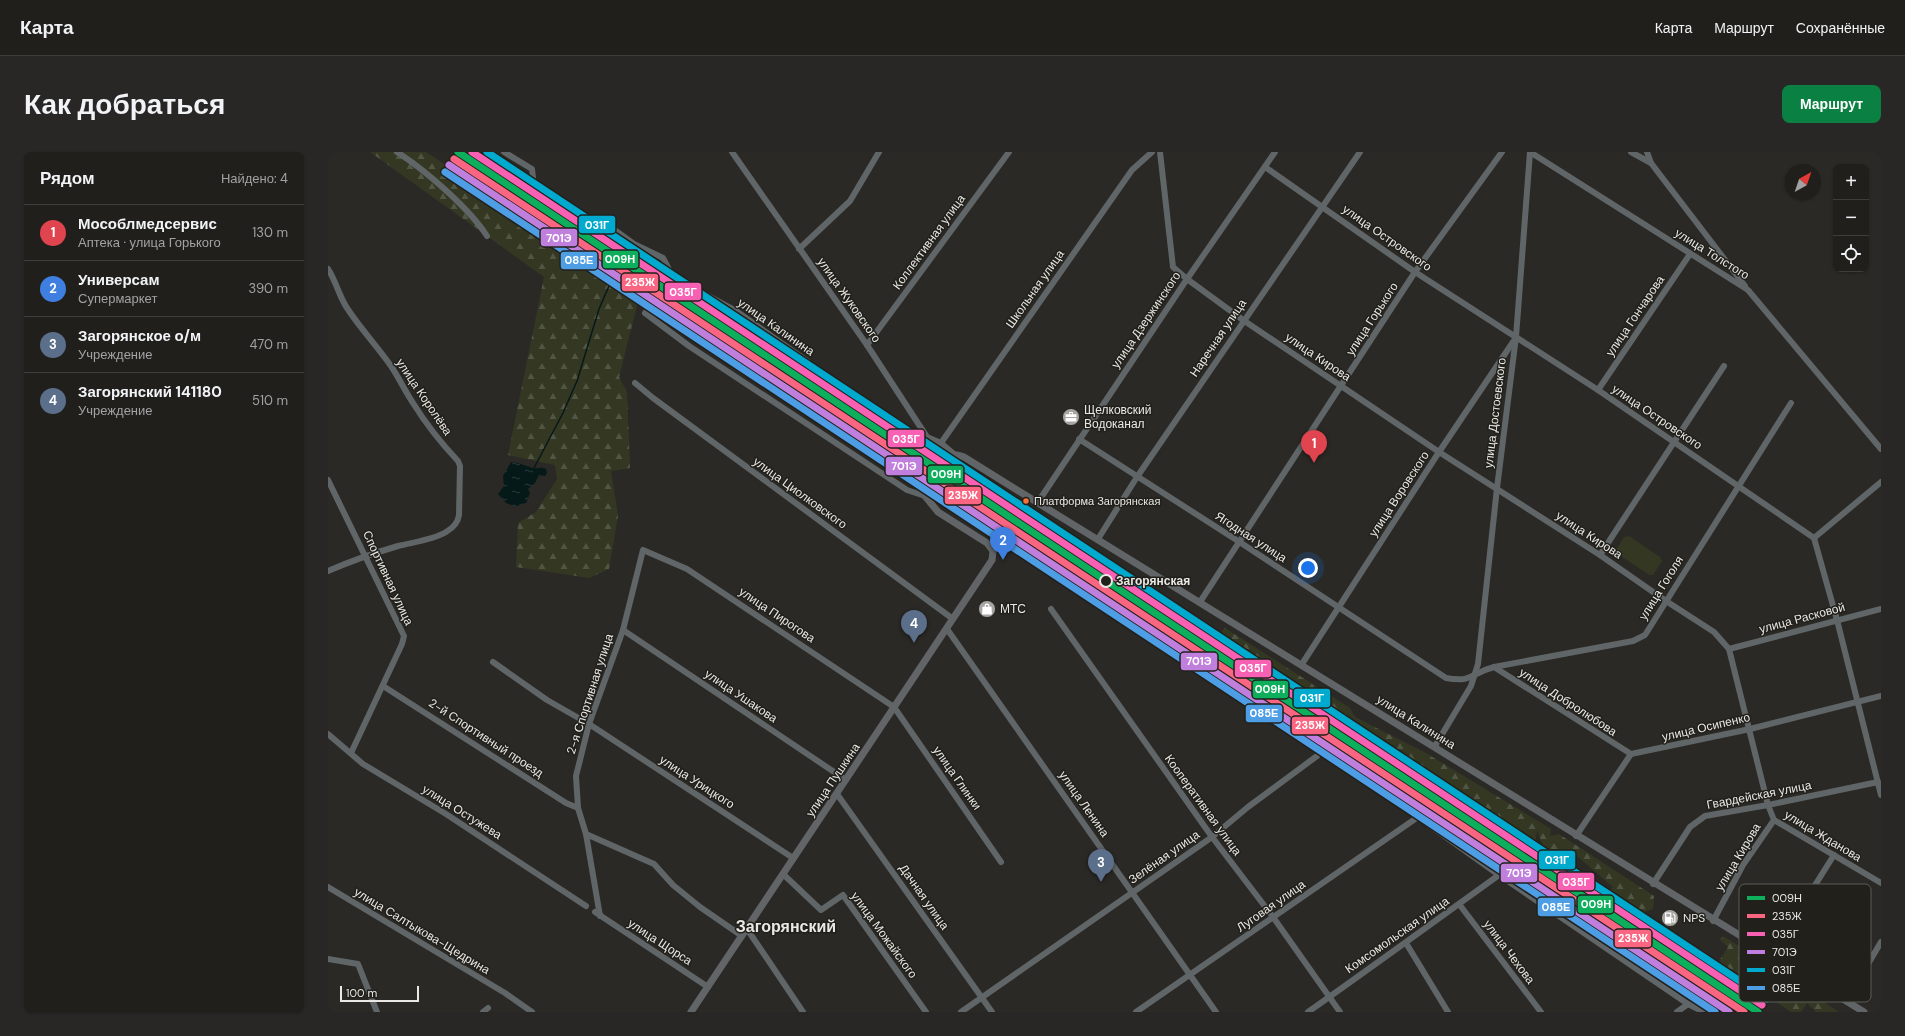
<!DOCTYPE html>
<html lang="ru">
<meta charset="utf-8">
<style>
:root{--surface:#201f1c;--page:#282725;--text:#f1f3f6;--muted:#a2a2a3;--line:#3d3d3b;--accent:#0b8043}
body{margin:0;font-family:"DM Sans",sans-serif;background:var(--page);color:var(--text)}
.controls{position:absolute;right:12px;top:12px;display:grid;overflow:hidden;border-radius:8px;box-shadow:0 1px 3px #0004}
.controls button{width:36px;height:36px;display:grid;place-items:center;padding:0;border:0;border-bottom:1px solid var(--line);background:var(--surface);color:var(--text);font:20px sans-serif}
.compass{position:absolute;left:1457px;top:12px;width:36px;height:36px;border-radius:50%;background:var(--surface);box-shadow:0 1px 3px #0004;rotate:40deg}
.scale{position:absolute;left:12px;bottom:10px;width:79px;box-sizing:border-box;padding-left:4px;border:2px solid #e9e8e5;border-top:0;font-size:11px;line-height:14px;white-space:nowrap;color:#e9e8e5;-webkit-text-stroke:3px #21201b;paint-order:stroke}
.you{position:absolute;left:980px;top:416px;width:14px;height:14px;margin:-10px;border:3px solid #fff;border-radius:50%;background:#1a73e8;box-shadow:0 0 0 6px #1a73e833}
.badge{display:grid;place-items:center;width:26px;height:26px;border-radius:50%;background:var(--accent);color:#fff;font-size:13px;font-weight:700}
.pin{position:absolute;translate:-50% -33px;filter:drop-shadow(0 1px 2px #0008)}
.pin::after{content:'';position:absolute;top:21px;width:14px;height:12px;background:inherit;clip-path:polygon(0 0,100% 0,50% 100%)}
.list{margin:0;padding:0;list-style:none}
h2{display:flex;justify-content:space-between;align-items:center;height:52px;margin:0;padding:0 16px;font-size:17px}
h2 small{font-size:13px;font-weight:400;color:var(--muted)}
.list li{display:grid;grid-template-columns:26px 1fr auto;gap:12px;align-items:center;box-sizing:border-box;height:56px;padding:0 16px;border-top:1px solid var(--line)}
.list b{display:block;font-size:15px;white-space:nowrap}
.list p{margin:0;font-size:13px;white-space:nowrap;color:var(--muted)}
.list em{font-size:13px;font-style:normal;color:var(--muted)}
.icon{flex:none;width:22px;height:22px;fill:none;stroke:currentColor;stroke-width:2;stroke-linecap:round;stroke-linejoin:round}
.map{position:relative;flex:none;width:1553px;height:860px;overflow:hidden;border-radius:8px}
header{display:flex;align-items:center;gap:24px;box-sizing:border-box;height:56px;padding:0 20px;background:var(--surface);border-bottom:1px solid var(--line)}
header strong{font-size:19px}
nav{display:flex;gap:22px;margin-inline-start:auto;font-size:14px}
.intro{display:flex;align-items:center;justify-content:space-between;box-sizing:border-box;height:96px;padding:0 24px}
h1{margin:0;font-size:28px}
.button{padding:10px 18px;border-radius:8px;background:var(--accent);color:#fff;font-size:14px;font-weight:700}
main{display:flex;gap:24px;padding:0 24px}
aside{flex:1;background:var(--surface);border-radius:8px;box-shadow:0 1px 3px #0004}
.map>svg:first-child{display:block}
.green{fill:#343823}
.forest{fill:url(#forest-firs)}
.water{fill:url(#water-ripples)}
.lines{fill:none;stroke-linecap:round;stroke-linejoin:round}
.stream{stroke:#041918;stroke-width:1.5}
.minor{stroke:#606567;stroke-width:6}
.major{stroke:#616567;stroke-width:7}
.rail-1-casing{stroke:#21201b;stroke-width:10}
.rail-2-casing{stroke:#21201b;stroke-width:10}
.rail-3-casing{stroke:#21201b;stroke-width:10}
.rail-4-casing{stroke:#21201b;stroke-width:10}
.rail-5-casing{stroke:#21201b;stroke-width:10}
.rail-6-casing{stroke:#21201b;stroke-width:10}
.rail-1{stroke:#0daf5c;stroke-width:7}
.rail-2{stroke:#fa6682;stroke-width:7}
.rail-3{stroke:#f860b3;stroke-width:7}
.rail-4{stroke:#c07fdc;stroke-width:7}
.rail-5{stroke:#00a9ce;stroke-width:7}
.rail-6{stroke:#4d9ee5;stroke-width:7}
.bus-dot{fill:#f57335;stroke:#21201b;stroke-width:1.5}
.stop-dot{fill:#21201b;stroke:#e9e8e5;stroke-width:2}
.labels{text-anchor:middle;stroke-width:3;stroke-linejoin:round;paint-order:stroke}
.bus-label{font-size:11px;fill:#e9e8e5;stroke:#21201b;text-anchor:start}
.street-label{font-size:12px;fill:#e9e8e5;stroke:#21201b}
.poi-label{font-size:12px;fill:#e9e8e5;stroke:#21201b;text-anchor:start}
.stop-label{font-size:12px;font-weight:bold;fill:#e9e8e5;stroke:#21201b;text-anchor:start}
.district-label{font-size:16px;font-weight:bold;fill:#e9e8e5;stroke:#21201b}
.key{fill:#21201b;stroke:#5d5c58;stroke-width:1}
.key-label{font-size:11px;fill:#e9e8e5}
.line-badge{stroke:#21201b;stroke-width:1.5}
.badge-label{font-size:11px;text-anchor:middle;font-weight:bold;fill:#fff}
</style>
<header>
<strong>Карта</strong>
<nav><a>Карта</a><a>Маршрут</a><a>Сохранённые</a></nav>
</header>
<div class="intro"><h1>Как добраться</h1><a class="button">Маршрут</a></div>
<main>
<aside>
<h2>Рядом<small>Найдено: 4</small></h2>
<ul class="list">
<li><span class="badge" style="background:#e0444e">1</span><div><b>Мособлмедсервис</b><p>Аптека · улица Горького</p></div><em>130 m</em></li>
<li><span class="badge" style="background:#3f7fe0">2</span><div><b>Универсам</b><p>Супермаркет</p></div><em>390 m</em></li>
<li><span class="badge" style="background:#5c6f8a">3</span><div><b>Загорянское о/м</b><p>Учреждение</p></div><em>470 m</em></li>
<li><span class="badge" style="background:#5c6f8a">4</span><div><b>Загорянский 141180</b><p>Учреждение</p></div><em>510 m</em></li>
</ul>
</aside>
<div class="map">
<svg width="1553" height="860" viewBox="0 0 1553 860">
<defs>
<pattern id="forest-firs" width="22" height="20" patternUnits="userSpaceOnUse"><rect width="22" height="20" fill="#343823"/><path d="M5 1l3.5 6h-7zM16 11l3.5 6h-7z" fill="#515543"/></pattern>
<pattern id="water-ripples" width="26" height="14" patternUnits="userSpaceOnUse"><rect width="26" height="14" fill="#041918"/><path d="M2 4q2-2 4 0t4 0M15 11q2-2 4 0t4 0" fill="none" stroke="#293a39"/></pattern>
</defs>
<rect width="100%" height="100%" fill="#2a2925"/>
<!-- green -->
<path class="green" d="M 1301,384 L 1332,405 L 1334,409 L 1325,423 L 1321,423 L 1290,402 L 1288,398 L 1296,385 Z"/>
<!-- forest -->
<g class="forest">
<path d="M 42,0 L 98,0 L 312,142 L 291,225 L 299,240 L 302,316 L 283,319 L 290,364 L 281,417 L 261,426 L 188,415 L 190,371 L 208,360 L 229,327 L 227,313 L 180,303 L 216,125 Z"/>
<path d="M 897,476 L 1022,556 L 1027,565 L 1098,601 L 1223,677 L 1222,684 L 1231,682 L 1326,744 L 1325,757 L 1312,761 L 1281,741 L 1285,735 L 1243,699 L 1224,703 L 1217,700 L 1209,678 L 1207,698 L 1161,671 L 1161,664 L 1032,587 L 1028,579 L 1013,574 L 930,520 L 933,516 L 923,515 L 880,486 L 888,485 Z"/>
<path d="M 1395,784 L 1426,803 L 1411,824 L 1398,817 L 1390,824 L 1368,805 L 1390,811 L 1400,795 L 1392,788 Z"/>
<path d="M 1459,821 L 1500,853 L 1511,860 L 1488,860 L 1479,851 L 1473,860 L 1463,860 L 1433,839 L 1465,847 L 1468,845 L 1455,832 Z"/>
</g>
<!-- water -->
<path class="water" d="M 183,310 C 192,311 198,314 205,316 C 210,317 213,314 218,317 L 219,321 L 217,324 L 211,323 L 207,331 L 200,337 L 202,341 L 198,351 L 192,352 L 189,355 L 178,351 L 170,342 L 176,334 L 175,324 Z"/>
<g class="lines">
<!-- stream -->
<path class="stream" d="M 206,316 L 235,261 L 249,229 L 271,157 L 287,120"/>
<!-- minor -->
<g class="minor">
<path d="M 69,0 C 97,18 141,56 159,84"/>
<path d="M 176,0 L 204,17 L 206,34 L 220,42 L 227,51"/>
<path d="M 404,0 L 539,193 L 599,285 L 613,291 L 626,302"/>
<path d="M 832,0 L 845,115 L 859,127 L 915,168 L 1111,300 L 1272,403 L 1338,449 L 1386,480 L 1401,497 L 1440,653 L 1446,668 L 1415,713 L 1385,769"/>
<path d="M 1202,0 L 1420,138 L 1553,297"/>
<path d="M 1303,0 L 1323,11"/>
<path d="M 1319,0 L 1323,11 L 1417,134"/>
<path d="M 937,15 L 1087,120 L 1270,238 L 1486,386 L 1509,468 L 1553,643"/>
<path d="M 288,79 L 306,92 L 335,106 L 345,125 L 408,159 L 479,209 L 504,235 L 538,258 L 574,276 L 599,285"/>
<path d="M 471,97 L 522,49 L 551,0"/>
<path d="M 0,117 C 8,129 11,144 19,156 C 32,176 49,194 63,214 C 71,226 77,239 85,251 C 98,272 113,291 130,309 L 132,314 L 131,363 C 130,371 125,376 118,380 C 105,388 86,390 70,394 C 46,401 23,409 0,419"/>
<path d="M 317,161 L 361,194 L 579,338 L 597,344"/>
<path d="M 539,193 L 681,0"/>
<path d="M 307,231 L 325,246 L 625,467"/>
<path d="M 1270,238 L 1362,102"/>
<path d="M 751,287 L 910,389 L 1118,526 C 1145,531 1143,521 1166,515 L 1305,489 L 1317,483 L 1463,251"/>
<path d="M 613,291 L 804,18 L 824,0"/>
<path d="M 0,328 L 76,484 L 74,492 L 23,601"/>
<path d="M 710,350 L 859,127 L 947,0"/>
<path d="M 1486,386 L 1553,330"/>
<path d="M 770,387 L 809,325 L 1032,0"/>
<path d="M 1272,403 L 1396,214"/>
<path d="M 872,450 L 1087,120 L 1174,0"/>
<path d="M 723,457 L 884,685 L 945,765 L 1012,860"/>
<path d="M 619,477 L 888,860"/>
<path d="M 295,478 L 518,628"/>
<path d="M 1401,497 L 1553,457"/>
<path d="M 165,510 L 219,548 L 261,572 L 465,706"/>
<path d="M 974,512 L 1111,300 L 1187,187"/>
<path d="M 1166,515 L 1303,602"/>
<path d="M 55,534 L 238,651 L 250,656"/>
<path d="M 0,582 L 35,612 L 118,662 L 258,754"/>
<path d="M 1107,594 L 1143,534 L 1150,512 L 1169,336 L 1188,185 L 1202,0"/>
<path d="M 509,642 L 664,860"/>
<path d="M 1446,668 L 1553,731"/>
<path d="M 258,682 L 326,712 L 345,733 L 372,755 L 414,784"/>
<path d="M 1248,684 L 1303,602 L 1422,577 L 1553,544"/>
<path d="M 455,722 L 493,758 L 515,743 L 598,860"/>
<path d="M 1325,732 L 1362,675 L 1377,664 L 1440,653 L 1550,630"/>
<path d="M 0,735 L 177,841 L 204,860"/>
<path d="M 1131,752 L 1213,860"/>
<path d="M 267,760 L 380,835"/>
<path d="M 272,764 L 258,682 L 250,656 L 248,624 L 261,572 L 295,478 L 315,398 L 359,417 L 566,555 L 673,710"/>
<path d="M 419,777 L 475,860"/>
<path d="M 1078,791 L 1120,860"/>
<path d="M 1443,803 L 1506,703"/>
<path d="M 0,807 L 30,812 L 49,860"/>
<path d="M 1518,849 L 1553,790"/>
<path d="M 155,860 L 160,856"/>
<path d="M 633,860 L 884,685 L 920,655 L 989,604"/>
<path d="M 808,860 L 1090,665 L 1171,723 L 1360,852 L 1376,860"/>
<path d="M 980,860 C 1044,815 1107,769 1171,723"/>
<path d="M 1349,860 L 1360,852"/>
</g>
<!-- major -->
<path class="major" d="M 363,860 L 664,408 L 665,399 L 659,391 L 610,360 L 597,344 C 596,328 607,305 624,303 C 628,302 633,304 636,305 L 702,346 C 980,517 1257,690 1536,860"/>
<!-- rail-1 casing -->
<g class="rail-1-casing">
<path id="rail-1" d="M 130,0 L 1430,860"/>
</g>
<!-- rail-2 casing -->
<g class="rail-2-casing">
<path id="rail-2" d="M 126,7 L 1416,860"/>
</g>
<!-- rail-3 casing -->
<g class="rail-3-casing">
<path id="rail-3" d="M 144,0 L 1434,853"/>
</g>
<!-- rail-4 casing -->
<g class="rail-4-casing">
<path id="rail-4" d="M 121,13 L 1401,860"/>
</g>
<!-- rail-5 casing -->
<g class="rail-5-casing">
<path id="rail-5" d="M 159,0 L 1439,847"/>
</g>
<!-- rail-6 casing -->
<g class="rail-6-casing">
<path id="rail-6" d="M 117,20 L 1387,860"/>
</g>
<!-- rail-1 -->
<use href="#rail-1" class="rail-1"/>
<!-- rail-2 -->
<use href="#rail-2" class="rail-2"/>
<!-- rail-3 -->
<use href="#rail-3" class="rail-3"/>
<!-- rail-4 -->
<use href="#rail-4" class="rail-4"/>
<!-- rail-5 -->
<use href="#rail-5" class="rail-5"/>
<!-- rail-6 -->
<use href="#rail-6" class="rail-6"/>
</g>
<!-- icons -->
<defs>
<g id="office-disc" transform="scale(0.9)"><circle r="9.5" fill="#a6a5a2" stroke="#21201b"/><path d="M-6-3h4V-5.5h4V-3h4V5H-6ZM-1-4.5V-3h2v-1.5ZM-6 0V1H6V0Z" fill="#fff"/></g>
<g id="shop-disc" transform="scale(0.9)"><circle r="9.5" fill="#a6a5a2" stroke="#21201b"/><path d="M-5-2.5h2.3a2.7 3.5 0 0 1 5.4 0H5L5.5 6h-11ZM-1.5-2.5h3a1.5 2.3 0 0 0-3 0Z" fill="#fff"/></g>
<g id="fuel-disc" transform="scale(0.9)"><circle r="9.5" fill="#a6a5a2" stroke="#21201b"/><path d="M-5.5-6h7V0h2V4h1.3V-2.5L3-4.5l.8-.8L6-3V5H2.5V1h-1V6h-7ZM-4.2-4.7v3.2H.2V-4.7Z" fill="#fff"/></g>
</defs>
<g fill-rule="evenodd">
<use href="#office-disc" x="743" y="265"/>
<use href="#shop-disc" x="659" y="457"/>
<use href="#fuel-disc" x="1342" y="766"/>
</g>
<!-- markers -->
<circle class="bus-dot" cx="698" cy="349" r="3.5"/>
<circle class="stop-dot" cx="778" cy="429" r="6"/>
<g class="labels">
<!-- bus labels -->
<g class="bus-label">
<text x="706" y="353">Платформа Загорянская</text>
</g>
<!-- street labels -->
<g class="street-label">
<text transform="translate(1059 86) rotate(35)" y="4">улица Островского</text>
<text transform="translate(601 90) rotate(-54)" y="4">Коллективная улица</text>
<text transform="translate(1384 102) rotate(32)" y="4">улица Толстого</text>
<text transform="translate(707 137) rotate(-55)" y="4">Школьная улица</text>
<text transform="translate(521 148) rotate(55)" y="4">улица Жуковского</text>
<text transform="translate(1307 164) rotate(-56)" y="4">улица Гончарова</text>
<text transform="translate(1044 167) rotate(-57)" y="4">улица Горького</text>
<text transform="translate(818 168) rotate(-56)" y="4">улица Дзержинского</text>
<text transform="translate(448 175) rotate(35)" y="4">улица Калинина</text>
<text transform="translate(890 186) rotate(-56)" y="4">Наречная улица</text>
<text transform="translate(990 205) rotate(34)" y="4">улица Кирова</text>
<text transform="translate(96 245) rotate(56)" y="4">улица Королёва</text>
<text transform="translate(1167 261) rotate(-83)" y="4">улица Достоевского</text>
<text transform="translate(1329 265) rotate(34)" y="4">улица Островского</text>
<text transform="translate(472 341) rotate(36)" y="4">улица Циолковского</text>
<text transform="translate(1071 342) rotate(-57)" y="4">улица Воровского</text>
<text transform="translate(1261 383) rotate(33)" y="4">улица Кирова</text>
<text transform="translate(923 385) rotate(33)" y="4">Ягодная улица</text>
<text transform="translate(60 426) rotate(65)" y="4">Спортивная улица</text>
<text transform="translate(1333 436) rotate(-58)" y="4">улица Гоголя</text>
<text transform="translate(449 463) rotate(34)" y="4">улица Пирогова</text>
<text transform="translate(1474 466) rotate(-15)" y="4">улица Расковой</text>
<text transform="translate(262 542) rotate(-72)" y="4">2-я Спортивная улица</text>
<text transform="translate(413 544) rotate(34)" y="4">улица Ушакова</text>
<text transform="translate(1240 550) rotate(33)" y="4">улица Добролюбова</text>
<text transform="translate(1088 570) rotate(32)" y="4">улица Калинина</text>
<text transform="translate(1378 575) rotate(-13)" y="4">улица Осипенко</text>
<text transform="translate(158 586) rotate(33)" y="4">2-й Спортивный проезд</text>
<text transform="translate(629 626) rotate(55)" y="4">улица Глинки</text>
<text transform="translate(505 628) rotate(-56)" y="4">улица Пушкина</text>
<text transform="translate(369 630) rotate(33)" y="4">улица Урицкого</text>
<text transform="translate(1431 643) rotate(-11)" y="4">Гвардейская улица</text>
<text transform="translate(756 652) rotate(55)" y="4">улица Ленина</text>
<text transform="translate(875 653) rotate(54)" y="4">Кооперативная улица</text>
<text transform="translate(134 660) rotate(32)" y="4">улица Остужева</text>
<text transform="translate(1495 684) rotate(31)" y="4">улица Жданова</text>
<text transform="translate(836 705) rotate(-35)" y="4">Зелёная улица</text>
<text transform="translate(1410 705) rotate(-59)" y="4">улица Кирова</text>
<text transform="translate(596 745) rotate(55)" y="4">Дачная улица</text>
<text transform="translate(943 754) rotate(-35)" y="4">Луговая улица</text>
<text transform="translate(94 779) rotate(31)" y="4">улица Салтыкова-Щедрина</text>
<text transform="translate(556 783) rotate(54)" y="4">улица Можайского</text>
<text transform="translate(1069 783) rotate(-35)" y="4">Комсомольская улица</text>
<text transform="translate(332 790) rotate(33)" y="4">улица Щорса</text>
<text transform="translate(1181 800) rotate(53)" y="4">улица Чехова</text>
</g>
<!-- poi labels -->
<g class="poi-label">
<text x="756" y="262">Щелковский<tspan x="756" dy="14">Водоканал</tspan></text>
<text x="672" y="461">МТС</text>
<text x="1355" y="770">NPS</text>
</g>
<!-- stop labels -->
<g class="stop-label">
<text x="788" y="433">Загорянская</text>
</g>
<!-- district labels -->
<g class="district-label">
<text x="458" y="780">Загорянский</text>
</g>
</g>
<!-- legend -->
<rect x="1411" y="732" width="132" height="118" rx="6" class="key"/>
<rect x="1419" y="744" width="18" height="4" fill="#0daf5c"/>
<rect x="1419" y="762" width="18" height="4" fill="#fa6682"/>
<rect x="1419" y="780" width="18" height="4" fill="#f860b3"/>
<rect x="1419" y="798" width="18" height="4" fill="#c07fdc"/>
<rect x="1419" y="816" width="18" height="4" fill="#00a9ce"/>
<rect x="1419" y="834" width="18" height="4" fill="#4d9ee5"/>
<g class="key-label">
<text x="1444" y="750">009Н</text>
<text x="1444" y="768">235Ж</text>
<text x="1444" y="786">035Г</text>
<text x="1444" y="804">701Э</text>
<text x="1444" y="822">031Г</text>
<text x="1444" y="840">085Е</text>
</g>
<g class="line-badge">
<rect x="250" y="63" width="38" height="19" rx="4" fill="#00a9ce"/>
<rect x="212" y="76" width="38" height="19" rx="4" fill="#c07fdc"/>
<rect x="274" y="98" width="37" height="19" rx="4" fill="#0daf5c"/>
<rect x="232" y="99" width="38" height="19" rx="4" fill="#4d9ee5"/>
<rect x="293" y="121" width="38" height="19" rx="4" fill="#fa6682"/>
<rect x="336" y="130" width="38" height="19" rx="4" fill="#f860b3"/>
<rect x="559" y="277" width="38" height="19" rx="4" fill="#f860b3"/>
<rect x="557" y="304" width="38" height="20" rx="4" fill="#c07fdc"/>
<rect x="599" y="313" width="37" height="19" rx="4" fill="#0daf5c"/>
<rect x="616" y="334" width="38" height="19" rx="4" fill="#fa6682"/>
<rect x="852" y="500" width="38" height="19" rx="4" fill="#c07fdc"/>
<rect x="906" y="507" width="38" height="19" rx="4" fill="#f860b3"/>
<rect x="924" y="528" width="37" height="19" rx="4" fill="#0daf5c"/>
<rect x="965" y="536" width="38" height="20" rx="4" fill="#00a9ce"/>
<rect x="917" y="552" width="38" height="19" rx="4" fill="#4d9ee5"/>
<rect x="963" y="564" width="38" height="19" rx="4" fill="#fa6682"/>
<rect x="1210" y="698" width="38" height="20" rx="4" fill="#00a9ce"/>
<rect x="1172" y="711" width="38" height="20" rx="4" fill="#c07fdc"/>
<rect x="1229" y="720" width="38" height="19" rx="4" fill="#f860b3"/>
<rect x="1249" y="743" width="37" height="19" rx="4" fill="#0daf5c"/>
<rect x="1209" y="745" width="38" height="20" rx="4" fill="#4d9ee5"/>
<rect x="1286" y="777" width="38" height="19" rx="4" fill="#fa6682"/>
</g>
<g class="badge-label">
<text x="269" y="77">031Г</text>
<text x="231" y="90">701Э</text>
<text x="292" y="111">009Н</text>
<text x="251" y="112">085Е</text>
<text x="312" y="134">235Ж</text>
<text x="355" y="144">035Г</text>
<text x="578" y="291">035Г</text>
<text x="576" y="318">701Э</text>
<text x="618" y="326">009Н</text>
<text x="635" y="347">235Ж</text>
<text x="871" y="513">701Э</text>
<text x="925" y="520">035Г</text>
<text x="942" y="541">009Н</text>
<text x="984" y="550">031Г</text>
<text x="936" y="565">085Е</text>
<text x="982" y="577">235Ж</text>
<text x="1229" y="712">031Г</text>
<text x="1191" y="725">701Э</text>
<text x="1248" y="734">035Г</text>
<text x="1268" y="756">009Н</text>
<text x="1228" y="759">085Е</text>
<text x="1305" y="790">235Ж</text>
</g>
</svg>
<div class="controls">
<button>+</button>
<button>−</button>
<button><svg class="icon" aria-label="locate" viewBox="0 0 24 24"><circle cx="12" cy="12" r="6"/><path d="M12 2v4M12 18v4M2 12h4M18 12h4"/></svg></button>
</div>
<svg class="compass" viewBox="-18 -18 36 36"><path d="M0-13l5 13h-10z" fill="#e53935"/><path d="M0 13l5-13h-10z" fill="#a2a2a3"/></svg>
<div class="scale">100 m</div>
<div class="you"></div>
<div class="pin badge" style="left:986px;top:311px;background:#e0444e">1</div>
<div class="pin badge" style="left:675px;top:408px;background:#3f7fe0">2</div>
<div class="pin badge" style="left:773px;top:730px;background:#5c6f8a">3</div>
<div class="pin badge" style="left:586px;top:491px;background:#5c6f8a">4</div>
</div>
</main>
